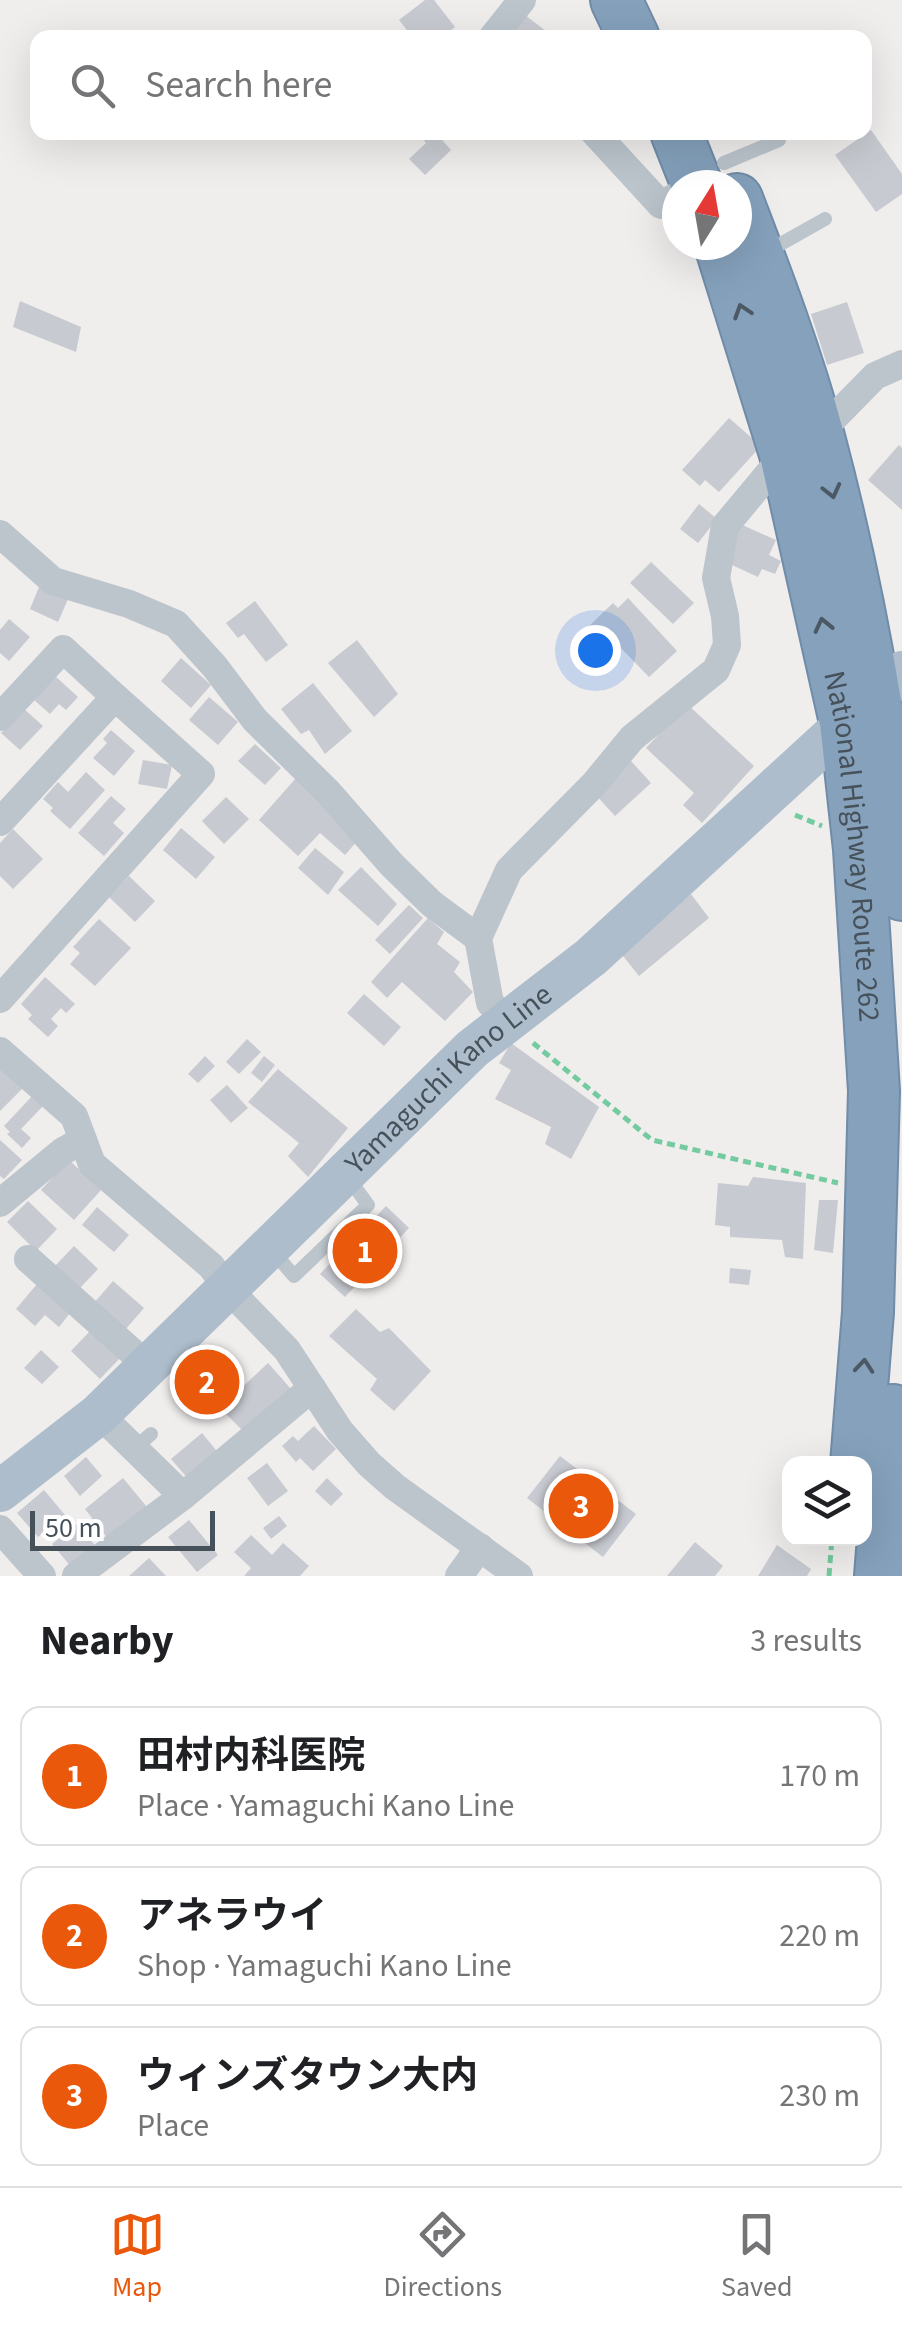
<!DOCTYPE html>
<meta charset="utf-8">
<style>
:root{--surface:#fff;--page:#f6f6f6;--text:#202124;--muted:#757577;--line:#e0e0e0;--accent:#ea580c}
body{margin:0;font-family:"Source Sans 3","Noto Sans JP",sans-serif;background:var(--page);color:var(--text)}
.controls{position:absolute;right:30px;bottom:30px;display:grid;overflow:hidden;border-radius:20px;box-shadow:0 10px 40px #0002}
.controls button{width:90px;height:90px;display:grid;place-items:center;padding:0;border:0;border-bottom:2px solid var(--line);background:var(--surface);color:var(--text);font:50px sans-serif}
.compass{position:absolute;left:662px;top:170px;width:90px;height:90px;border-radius:50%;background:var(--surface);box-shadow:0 10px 40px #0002;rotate:11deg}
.scale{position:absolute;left:30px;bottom:25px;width:185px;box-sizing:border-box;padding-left:10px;border:5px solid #46515a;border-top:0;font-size:28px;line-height:35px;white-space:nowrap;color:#46515a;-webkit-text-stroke:8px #fff;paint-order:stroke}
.you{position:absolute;left:595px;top:650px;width:35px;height:35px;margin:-25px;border:8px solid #fff;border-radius:50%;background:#1a73e8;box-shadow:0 0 0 15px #1a73e833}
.badge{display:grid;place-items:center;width:65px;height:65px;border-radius:50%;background:var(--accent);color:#fff;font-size:32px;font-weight:700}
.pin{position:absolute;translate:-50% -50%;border:5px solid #fff;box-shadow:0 2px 10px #0006}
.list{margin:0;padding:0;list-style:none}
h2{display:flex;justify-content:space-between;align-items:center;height:130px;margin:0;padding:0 40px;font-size:42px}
h2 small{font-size:32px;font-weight:400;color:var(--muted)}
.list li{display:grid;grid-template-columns:65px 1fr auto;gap:30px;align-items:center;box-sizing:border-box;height:140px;margin:0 20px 20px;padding:0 20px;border:2px solid var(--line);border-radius:20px}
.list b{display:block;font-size:38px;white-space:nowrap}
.list p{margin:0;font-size:32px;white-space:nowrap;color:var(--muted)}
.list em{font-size:32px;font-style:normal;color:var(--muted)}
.icon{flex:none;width:55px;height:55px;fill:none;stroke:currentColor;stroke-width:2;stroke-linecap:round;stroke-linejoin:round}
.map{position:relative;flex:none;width:902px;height:1576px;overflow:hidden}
.search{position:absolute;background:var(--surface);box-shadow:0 10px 40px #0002;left:30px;right:30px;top:30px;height:110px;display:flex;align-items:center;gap:25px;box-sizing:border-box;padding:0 35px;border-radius:20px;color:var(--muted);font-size:38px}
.sheet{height:610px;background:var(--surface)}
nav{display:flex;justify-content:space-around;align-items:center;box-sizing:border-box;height:140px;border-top:2px solid var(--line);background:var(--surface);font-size:28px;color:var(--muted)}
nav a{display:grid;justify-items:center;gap:5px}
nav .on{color:var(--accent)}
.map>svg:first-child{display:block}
.building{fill:#c7cad0}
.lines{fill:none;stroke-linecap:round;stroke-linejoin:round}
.highway-casing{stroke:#708ca8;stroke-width:54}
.path{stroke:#74cb9f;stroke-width:5;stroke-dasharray:8 5;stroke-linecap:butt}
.lane{stroke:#bcc5cc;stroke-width:14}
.street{stroke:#bcc5cc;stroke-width:28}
.primary{stroke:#adbdcc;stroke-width:42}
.highway{stroke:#85a1bc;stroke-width:50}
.oneway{stroke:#4c5964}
.labels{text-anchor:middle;stroke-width:10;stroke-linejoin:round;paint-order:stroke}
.street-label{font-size:30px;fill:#46515a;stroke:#fff}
</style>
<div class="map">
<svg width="902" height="1576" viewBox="0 0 902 1576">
<rect width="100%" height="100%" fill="#f0eded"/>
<!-- building -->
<g class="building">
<path d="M 425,0 L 434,0 L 455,27 L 441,38 L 413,38 L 399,20 Z"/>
<path d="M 521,12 L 555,38 L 509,38 Z"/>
<path d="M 871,130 L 902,174 L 902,194 L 876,212 L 835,155 Z"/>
<path d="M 424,132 L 435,132 L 451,150 L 425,175 L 409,159 L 426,143 L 420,136 Z"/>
<path d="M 20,301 L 81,327 L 76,352 L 13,327 Z"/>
<path d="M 847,302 L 864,353 L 827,365 L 811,314 Z"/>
<path d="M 729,418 L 761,446 L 719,492 L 705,480 L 700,486 L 682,470 Z"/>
<path d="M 899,445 L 902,448 L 902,510 L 868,480 Z"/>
<path d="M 699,504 L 717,519 L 698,543 L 680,529 Z"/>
<path d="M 738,523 L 776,540 L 769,555 L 781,561 L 775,574 L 762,569 L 758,577 L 721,560 Z"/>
<path d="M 651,562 L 694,603 L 673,624 L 630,583 Z"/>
<path d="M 39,587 L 68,599 L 58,622 L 30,609 Z"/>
<path d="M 628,598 L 677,651 L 649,677 L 616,643 L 606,652 L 585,630 L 613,603 L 618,608 Z"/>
<path d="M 255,601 L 288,645 L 266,662 L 244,634 L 238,638 L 226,623 Z"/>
<path d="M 9,619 L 30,637 L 9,661 L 0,653 L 0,630 Z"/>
<path d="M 357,640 L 398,694 L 374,717 L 328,663 Z"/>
<path d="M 181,658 L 211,685 L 191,708 L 161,681 Z"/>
<path d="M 55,676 L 78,697 L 66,710 L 59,704 L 50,714 L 34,700 Z"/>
<path d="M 313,683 L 352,731 L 325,754 L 309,730 L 301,734 L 281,709 Z"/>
<path d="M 209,697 L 238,722 L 218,745 L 189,720 Z"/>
<path d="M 687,704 L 754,766 L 702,823 L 683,805 L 694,793 L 646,748 Z"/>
<path d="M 24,709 L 43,726 L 20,750 L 1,733 Z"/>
<path d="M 111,730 L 135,751 L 114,776 L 93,758 L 107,743 L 103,739 Z"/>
<path d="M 255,744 L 281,768 L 265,785 L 238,761 Z"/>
<path d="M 143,760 L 172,765 L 167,789 L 138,784 Z"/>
<path d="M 631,761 L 651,783 L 615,816 L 595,794 Z"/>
<path d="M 86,772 L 105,790 L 70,829 L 50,811 L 53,808 L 43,799 L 58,782 L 68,792 Z"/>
<path d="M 296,778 L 358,840 L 345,855 L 320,833 L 298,856 L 259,820 Z"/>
<path d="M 111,796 L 126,809 L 113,823 L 124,833 L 104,856 L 78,833 Z"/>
<path d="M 226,797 L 249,819 L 224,844 L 202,821 Z"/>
<path d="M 181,828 L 215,857 L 196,879 L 163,850 Z"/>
<path d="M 13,829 L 43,859 L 13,889 L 0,876 L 0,843 Z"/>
<path d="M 315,848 L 344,872 L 328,895 L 298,868 Z"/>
<path d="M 361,867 L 397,904 L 378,926 L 338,890 Z"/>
<path d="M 129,876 L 155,901 L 135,922 L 109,897 Z"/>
<path d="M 691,894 L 709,918 L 639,976 L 619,951 Z"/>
<path d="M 409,905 L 423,918 L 390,954 L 375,940 Z"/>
<path d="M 428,918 L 444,932 L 437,944 L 460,962 L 454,972 L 473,992 L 445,1021 L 402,982 L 387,998 L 371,982 Z"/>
<path d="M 99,919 L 131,948 L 95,986 L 70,964 L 80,953 L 73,947 Z"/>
<path d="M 45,977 L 75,1004 L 66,1013 L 61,1008 L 51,1019 L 58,1026 L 48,1037 L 28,1019 L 32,1015 L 21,1004 Z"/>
<path d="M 364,994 L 401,1027 L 384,1046 L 347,1013 Z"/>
<path d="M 247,1039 L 261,1052 L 239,1074 L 226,1062 Z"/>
<path d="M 511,1043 L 599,1107 L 571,1159 L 545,1144 L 551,1127 L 495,1099 L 511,1070 L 499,1063 Z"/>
<path d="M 205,1056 L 215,1066 L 198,1083 L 188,1074 Z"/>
<path d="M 264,1056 L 275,1065 L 262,1082 L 251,1073 Z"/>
<path d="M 0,1065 L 23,1088 L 0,1111 Z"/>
<path d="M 278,1069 L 348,1128 L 308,1177 L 288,1156 L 299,1143 L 248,1102 Z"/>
<path d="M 227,1085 L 248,1108 L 231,1123 L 210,1100 Z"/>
<path d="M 34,1094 L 45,1104 L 21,1129 L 31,1138 L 22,1148 L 7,1134 L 10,1132 L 4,1126 Z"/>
<path d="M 0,1140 L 22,1160 L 4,1179 L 0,1176 Z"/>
<path d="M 69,1160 L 101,1190 L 74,1220 L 41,1190 Z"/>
<path d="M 753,1177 L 806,1183 L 803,1259 L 785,1257 L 782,1240 L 730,1237 L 730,1227 L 715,1225 L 718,1183 L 748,1186 Z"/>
<path d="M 819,1200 L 838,1200 L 833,1253 L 814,1250 Z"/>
<path d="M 28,1201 L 57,1229 L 36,1251 L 7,1222 Z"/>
<path d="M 386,1206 L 409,1228 L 345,1297 L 320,1274 Z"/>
<path d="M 97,1207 L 129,1235 L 114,1252 L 82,1225 Z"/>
<path d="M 74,1246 L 98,1269 L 79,1289 L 55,1266 Z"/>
<path d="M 730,1268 L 751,1270 L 749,1285 L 729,1283 Z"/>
<path d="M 113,1281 L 144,1308 L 125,1330 L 94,1303 Z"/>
<path d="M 37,1284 L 70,1313 L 59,1327 L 45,1315 L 35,1326 L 16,1309 Z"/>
<path d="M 356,1309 L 380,1332 L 389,1328 L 431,1371 L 394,1411 L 370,1390 L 377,1379 L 329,1336 Z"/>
<path d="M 91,1330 L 120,1358 L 100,1379 L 71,1351 Z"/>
<path d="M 211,1348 L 241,1377 L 205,1414 L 173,1388 Z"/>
<path d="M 41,1350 L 59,1367 L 42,1384 L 24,1368 Z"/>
<path d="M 268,1363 L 292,1390 L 246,1434 L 220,1408 Z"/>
<path d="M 314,1426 L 336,1449 L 313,1471 L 300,1458 L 296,1462 L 282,1446 L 293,1436 L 298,1441 Z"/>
<path d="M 202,1433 L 220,1455 L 190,1481 L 171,1459 Z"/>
<path d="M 560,1456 L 636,1514 L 603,1557 L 527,1498 Z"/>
<path d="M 86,1457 L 102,1476 L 80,1496 L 64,1476 Z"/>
<path d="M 267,1463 L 288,1491 L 268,1506 L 247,1478 Z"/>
<path d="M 123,1478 L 147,1507 L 108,1539 L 85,1509 Z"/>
<path d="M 327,1478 L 343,1494 L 331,1506 L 315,1491 Z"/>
<path d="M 44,1490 L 65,1515 L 38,1537 L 17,1513 Z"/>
<path d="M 279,1516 L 287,1526 L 271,1539 L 263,1528 Z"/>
<path d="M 189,1520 L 218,1555 L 197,1572 L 168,1537 Z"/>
<path d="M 77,1524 L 98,1549 L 73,1569 L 52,1544 Z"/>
<path d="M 251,1535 L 272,1555 L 283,1543 L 309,1566 L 300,1576 L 244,1576 L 251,1568 L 234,1552 Z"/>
<path d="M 695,1542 L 723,1566 L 715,1576 L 667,1576 Z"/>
<path d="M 777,1545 L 811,1569 L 807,1576 L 758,1576 Z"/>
<path d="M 149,1558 L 166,1576 L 129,1576 Z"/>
</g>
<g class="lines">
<!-- highway casing -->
<g class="highway-casing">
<g id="highway">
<path d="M 616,0 L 634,38"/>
<path d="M 676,132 L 697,185"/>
<path d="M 737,199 C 767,277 797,356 819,437 C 859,588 886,740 902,895"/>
<path id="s2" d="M 720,245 L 785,454 L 845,722 L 859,849 L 874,1091 L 868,1312 L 856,1464"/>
<path d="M 880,1576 L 893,1410"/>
</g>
</g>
<!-- path -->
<g class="path">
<path d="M 795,815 L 822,826"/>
<path d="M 533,1043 L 652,1140 L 838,1183"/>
<path d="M 829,1576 L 832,1538"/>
</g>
<!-- lane -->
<g class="lane">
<path d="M 724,163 L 779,140"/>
<path d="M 768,251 L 825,219"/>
<path d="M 271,1249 L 294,1276 L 368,1205 L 347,1176"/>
<path d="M 135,1448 L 151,1434"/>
</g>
<!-- street -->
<g class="street">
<path d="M 492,38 L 522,0"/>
<path d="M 594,132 L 661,205 L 677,196"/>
<path d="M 818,434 L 875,376 L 902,364"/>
<path d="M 0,534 L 53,581 L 129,604 L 176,624 L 215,667 L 255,720 L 328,792 L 392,865 L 432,904 L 478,938"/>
<path d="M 0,717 L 63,649 L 115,697"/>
<path d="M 0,822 L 115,697 L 201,774 L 0,999"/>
<path d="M 508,1022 L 490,1003 L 478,938 L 509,870 L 595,783 L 632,738 L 716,670 L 727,645 L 725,616 L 716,578 L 725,526 L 785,454"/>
<path d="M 0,1051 L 74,1116 L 92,1164 L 211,1266 L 229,1290 L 287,1350 L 340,1431 L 369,1464 L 395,1487 L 519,1576"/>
<path d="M 0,1203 L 63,1151 L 83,1140"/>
<path d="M 28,1259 L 149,1367"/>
<path d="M 99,1414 L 183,1496 L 312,1388"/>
<path d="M 0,1529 L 42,1576"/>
<path d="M 76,1576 L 183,1496"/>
<path d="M 459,1576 L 480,1547"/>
</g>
<!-- primary -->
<path class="primary" id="s1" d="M 0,1491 L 99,1414 L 472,1049 L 591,957 L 902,672"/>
<!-- highway -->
<use href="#highway" class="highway"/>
</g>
<!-- one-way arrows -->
<defs><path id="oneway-chevron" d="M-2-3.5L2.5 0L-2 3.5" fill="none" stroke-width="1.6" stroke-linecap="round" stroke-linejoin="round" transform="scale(2.5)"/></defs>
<g class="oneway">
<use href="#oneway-chevron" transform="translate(742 311) rotate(-108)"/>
<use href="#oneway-chevron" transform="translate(832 491) rotate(76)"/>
<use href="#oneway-chevron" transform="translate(823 625) rotate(-103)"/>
<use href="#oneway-chevron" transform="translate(864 1366) rotate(-85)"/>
</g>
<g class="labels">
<!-- street labels -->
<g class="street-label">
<text dy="10" stroke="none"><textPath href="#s2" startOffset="618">National Highway Route 262</textPath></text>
<text dy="10" stroke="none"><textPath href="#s1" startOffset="610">Yamaguchi Kano Line</textPath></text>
</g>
</g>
</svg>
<div class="controls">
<button><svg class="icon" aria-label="layers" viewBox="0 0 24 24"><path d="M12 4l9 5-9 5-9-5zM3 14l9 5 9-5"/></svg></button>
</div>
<svg class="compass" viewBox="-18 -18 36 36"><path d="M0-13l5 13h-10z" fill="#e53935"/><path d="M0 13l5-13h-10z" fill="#757577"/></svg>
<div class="scale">50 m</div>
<div class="you"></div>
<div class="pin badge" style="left:365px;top:1251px">1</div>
<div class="pin badge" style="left:207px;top:1382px">2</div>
<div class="pin badge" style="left:581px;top:1506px">3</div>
<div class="search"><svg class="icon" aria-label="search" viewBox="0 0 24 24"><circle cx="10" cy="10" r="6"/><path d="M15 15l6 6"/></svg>Search here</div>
</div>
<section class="sheet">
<h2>Nearby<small>3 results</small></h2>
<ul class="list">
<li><span class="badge">1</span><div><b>田村内科医院</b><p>Place · Yamaguchi Kano Line</p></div><em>170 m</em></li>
<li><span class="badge">2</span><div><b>アネラウイ</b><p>Shop · Yamaguchi Kano Line</p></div><em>220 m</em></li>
<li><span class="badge">3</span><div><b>ウィンズタウン大内</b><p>Place</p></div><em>230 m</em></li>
</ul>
</section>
<nav>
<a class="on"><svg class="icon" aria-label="map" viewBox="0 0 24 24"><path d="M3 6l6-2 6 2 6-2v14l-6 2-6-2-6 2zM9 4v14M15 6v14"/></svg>Map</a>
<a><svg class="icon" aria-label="directions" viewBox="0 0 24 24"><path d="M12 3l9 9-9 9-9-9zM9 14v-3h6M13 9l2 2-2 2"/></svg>Directions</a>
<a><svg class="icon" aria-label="saved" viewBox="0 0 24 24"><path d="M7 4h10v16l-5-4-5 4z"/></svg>Saved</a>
</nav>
